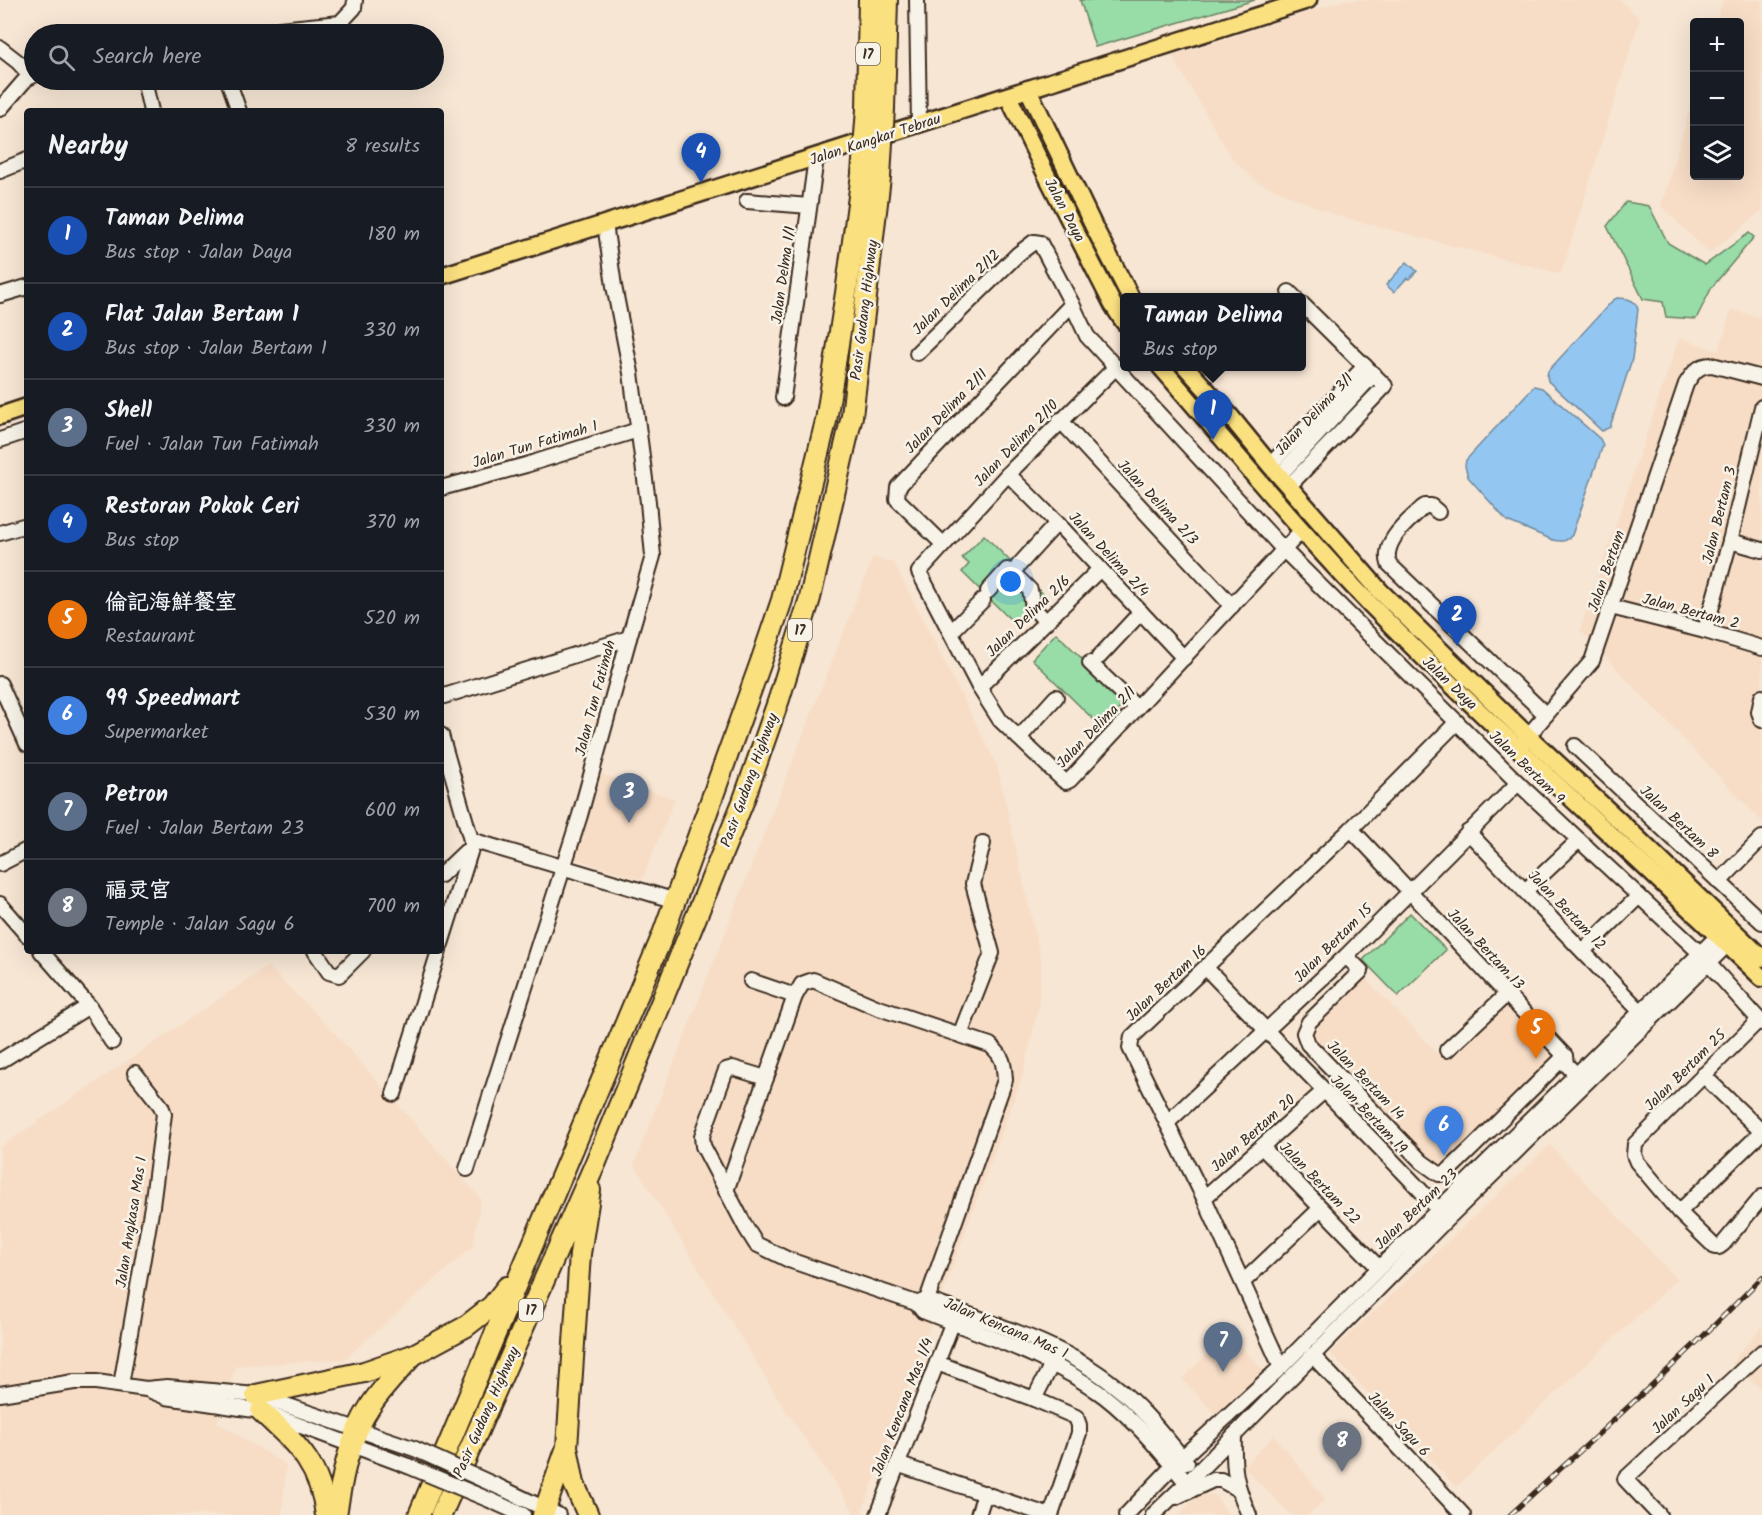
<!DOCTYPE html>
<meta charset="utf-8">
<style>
:root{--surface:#171b24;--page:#20242c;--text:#f1f3f6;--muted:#9ea1a6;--line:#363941;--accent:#c8321e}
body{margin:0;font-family:Kalam,"LXGW WenKai TC",sans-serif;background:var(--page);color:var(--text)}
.controls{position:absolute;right:18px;top:18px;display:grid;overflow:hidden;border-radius:6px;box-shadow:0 6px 24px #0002}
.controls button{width:54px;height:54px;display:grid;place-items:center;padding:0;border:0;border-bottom:2px solid var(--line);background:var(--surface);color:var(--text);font:30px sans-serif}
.you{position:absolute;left:1011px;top:582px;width:21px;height:21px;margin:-15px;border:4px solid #fff;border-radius:50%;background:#1a73e8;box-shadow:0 0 0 9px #1a73e833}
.badge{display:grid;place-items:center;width:39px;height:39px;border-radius:50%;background:var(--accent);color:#fff;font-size:20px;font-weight:700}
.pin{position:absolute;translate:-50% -50px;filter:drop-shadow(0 2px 3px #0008)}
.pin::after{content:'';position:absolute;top:32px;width:21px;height:18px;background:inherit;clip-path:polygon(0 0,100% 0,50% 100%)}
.popup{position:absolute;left:1120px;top:293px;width:186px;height:78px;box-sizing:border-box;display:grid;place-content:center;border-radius:6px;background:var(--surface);filter:drop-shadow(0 2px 4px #0005);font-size:20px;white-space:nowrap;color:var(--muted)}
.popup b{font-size:22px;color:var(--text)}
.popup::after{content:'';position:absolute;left:50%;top:100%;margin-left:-12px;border:12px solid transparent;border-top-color:var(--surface)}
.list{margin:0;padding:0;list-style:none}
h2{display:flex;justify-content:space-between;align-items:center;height:78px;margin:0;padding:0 24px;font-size:26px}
h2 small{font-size:20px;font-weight:400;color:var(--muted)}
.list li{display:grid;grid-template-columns:39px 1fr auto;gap:18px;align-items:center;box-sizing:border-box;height:96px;padding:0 24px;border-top:2px solid var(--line)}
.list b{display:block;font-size:22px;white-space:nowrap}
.list p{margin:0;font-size:20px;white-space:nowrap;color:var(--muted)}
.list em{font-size:20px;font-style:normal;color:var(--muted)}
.icon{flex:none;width:33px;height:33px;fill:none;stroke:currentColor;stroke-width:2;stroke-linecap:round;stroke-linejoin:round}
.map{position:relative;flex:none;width:1762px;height:1515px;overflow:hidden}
.search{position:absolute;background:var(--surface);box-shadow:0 6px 24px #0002;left:24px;top:24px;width:420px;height:66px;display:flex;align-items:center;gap:15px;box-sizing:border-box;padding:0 21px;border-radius:33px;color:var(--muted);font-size:22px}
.panel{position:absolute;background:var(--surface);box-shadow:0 6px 24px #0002;left:24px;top:108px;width:420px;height:846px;border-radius:6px}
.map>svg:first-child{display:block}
.built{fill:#f7ddc6}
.green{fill:#98dca8;stroke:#6a8363;stroke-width:1.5}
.water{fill:#93c7f1;stroke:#70889d;stroke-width:1.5}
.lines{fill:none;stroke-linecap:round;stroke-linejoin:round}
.minor-casing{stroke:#3b2a1e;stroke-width:18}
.major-casing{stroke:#3b2a1e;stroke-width:21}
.highway-casing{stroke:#3b2a1e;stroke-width:24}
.minor{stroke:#f7f3e8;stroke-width:14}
.major{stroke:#fbe080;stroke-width:16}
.highway{stroke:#fbe080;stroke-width:20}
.rail-casing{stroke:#3b2a1e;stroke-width:5}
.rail{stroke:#f7f3e8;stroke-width:3;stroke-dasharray:9;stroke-linecap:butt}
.minor-bridge-casing{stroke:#3b2a1e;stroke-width:18;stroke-linecap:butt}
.highway-bridge-casing{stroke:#3b2a1e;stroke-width:24;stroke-linecap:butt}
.minor-bridge{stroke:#f7f3e8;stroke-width:14}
.highway-bridge{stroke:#fbe080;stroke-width:20}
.labels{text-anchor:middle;stroke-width:5;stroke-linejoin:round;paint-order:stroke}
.shield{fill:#f7f3e8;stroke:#73665b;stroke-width:1.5}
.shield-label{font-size:14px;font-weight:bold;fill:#3b2a1e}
.street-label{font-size:15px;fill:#3b2a1e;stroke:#f7f3e8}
</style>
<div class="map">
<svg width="1762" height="1515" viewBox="0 0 1762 1515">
<rect width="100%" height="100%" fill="#f7e6d4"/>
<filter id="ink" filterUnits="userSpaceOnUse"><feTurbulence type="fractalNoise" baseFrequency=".0167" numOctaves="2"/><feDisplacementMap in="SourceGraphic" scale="12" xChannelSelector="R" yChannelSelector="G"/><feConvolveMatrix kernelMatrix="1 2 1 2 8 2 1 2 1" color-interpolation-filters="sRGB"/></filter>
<g filter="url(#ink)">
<!-- built -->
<g class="built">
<path d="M 1345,0 L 1620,0 L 1640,19 L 1561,274 L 1338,216 L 1257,182 L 1233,160 L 1172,56 Z"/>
<path d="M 1723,0 L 1762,0 L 1762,211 L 1709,253 L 1661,206 L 1694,95 L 1694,176 L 1740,176 L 1740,22 L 1716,22 Z"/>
<path d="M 1731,310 L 1762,318 L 1762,822 L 1580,630 L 1679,338 L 1719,351 Z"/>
<path d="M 873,557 L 894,563 L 997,765 L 1042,964 L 1039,1004 L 1023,1075 L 861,1515 L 856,1515 L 781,1403 L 634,1164 Z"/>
<path d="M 601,774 L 675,799 L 642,880 L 573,858 Z"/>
<path d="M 268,966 L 334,1032 L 481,1199 L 473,1246 L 345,1359 L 236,1366 L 217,1422 L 286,1465 L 282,1515 L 0,1515 L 0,1147 Z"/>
<path d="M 1362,975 L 1443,1059 L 1507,999 L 1560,1056 L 1444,1170 L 1422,1156 L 1308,1034 L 1312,1023 Z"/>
<path d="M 1550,1145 L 1677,1279 L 1456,1487 L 1330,1353 Z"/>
<path d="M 1762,1326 L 1762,1390 L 1731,1363 Z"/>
<path d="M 1228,1333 L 1266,1373 L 1219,1418 L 1182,1379 Z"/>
<path d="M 1274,1435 L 1325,1499 L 1308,1515 L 1291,1515 L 1243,1467 Z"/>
<path d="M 1197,1495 L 1215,1495 L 1229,1515 L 1179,1515 Z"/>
</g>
<!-- green -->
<g class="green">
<path d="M 1080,0 L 1255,0 L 1095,47 Z"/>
<path d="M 1626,202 L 1649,206 L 1668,243 L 1705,265 L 1749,233 L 1754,237 L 1712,287 L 1696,319 L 1666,317 L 1663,302 L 1643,299 L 1607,226 Z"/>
<path d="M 984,535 L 1046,597 L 1018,627 L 962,572 L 969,564 L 962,558 Z"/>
<path d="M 1056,633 L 1126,702 L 1101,727 L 1032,659 Z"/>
<path d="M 1410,913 L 1446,950 L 1398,996 L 1363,960 Z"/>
</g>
<!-- water -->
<g class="water">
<path d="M 1407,262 L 1417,271 L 1409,279 L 1407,278 L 1394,292 L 1386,285 Z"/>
<path d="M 1617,298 C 1626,298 1635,299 1638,309 L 1632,359 L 1610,427 L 1602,431 L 1548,381 L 1547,376 L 1548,371 L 1613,300 Z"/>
<path d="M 1534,386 L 1542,388 L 1600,439 L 1603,445 L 1572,535 C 1566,542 1562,542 1553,540 L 1507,521 L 1468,477 L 1465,466 L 1466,460 Z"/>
</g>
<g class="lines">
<!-- minor casing -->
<g class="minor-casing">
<g id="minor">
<path d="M 917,0 L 919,125"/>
<path d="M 253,34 L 280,29 L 340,23 L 354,8 L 355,0"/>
<path d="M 0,48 L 18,62 L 31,76"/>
<path d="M 144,80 L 151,111"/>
<path d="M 228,80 L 239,111"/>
<path d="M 0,109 L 26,79 L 34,75"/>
<path d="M 0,171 L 27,160"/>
<path d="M 747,201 L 809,206"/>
<path d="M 1289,292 L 1295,298"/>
<path d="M 0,295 L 27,287"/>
<path d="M 917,353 L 1018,254 L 1034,242 L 1040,243 L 1072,304 L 1087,336 L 1284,550 L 1518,783 L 1700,953"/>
<path d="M 1116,367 L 1008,474 L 919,572 L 979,687 L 1000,720 L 1063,780 L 1066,782 L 1070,780 L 1302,530"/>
<path d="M 783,398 L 816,158"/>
<path d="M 1060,420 L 1232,606"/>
<path d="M 0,440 L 27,431"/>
<path d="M 1270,465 L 1365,366"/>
<path d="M 1008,474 L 1057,523 L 1184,658"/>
<path d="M 1279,476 L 1374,374"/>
<path d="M 1289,486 L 1385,386 L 1302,304"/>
<path d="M 441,488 L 526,465 L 638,430"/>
<path d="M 1438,512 L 1431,506 L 1425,506 L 1422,508 C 1407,523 1382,541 1389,564 L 1546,715"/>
<path d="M 0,533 L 23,526 L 27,527"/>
<path d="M 1730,541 L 1762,550"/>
<path d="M 943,544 L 897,499 L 898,487 L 1072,304"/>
<path d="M 1018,566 L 1057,523"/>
<path d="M 988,591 L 1007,570 L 1011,571 L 1030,590 L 1033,607 L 1046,622"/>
<path d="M 1611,607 L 1705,631 L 1762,648"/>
<path d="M 1705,631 L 1730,541 L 1762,407"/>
<path d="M 951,632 L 983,600"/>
<path d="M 1099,657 L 1141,612"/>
<path d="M 1090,663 L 1137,708"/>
<path d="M 0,684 L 27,744"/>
<path d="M 979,687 L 1100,569"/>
<path d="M 441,697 L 629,638"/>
<path d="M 1762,697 L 1759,712 L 1762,720"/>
<path d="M 441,735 L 471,840 L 471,849 L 441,944"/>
<path d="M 1019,738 L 1056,697"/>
<path d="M 1521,744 L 1592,661 L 1686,384 C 1693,373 1698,365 1712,365 L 1762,378"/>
<path d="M 1575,746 L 1762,922"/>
<path d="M 1351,829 L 1565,1056 L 1566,1064 L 1582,1081"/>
<path d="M 1468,832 L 1641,1012"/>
<path d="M 471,840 L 676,901"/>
<path d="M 0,864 L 27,850"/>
<path d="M 441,875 L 465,852 L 470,849"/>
<path d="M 1719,882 L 1762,838"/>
<path d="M 1525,891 L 1579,840"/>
<path d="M 0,904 L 27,935"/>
<path d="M 41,951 L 89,1006 L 112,1042"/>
<path d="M 315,951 L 329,972 L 339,975 L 363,951"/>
<path d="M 1583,951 L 1639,896"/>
<path d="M 1346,956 L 1361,971 L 1309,1022 L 1304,1033 L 1308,1044 L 1422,1162 L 1439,1174 L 1446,1173 L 1473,1147 L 1565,1056"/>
<path d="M 1708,963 L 1762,1023"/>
<path d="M 1206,968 L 1407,1176 L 1439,1210 L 1441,1216"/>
<path d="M 751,981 L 795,996"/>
<path d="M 1759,1020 L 1635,1144 L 1634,1155 L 1637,1162 L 1679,1212 L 1715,1247 L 1719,1247 L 1723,1244 L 1762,1197"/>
<path d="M 960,1035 L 992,953 L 973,884 L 983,843"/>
<path d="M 1447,1050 L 1507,994"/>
<path d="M 0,1061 L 89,1006"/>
<path d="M 1703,1075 L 1762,1132"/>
<path d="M 766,1078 L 733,1068 L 726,1070 L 702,1136 L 703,1146 L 746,1228 L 756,1244 L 789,1260 L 916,1303 L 923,1311 C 985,1336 1051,1356 1104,1396 C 1136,1421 1161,1452 1186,1482"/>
<path d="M 394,1094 L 439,951"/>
<path d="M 1167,1123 L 1346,956 L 1518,783"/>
<path d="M 1262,1147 L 1379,1268"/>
<path d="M 467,1169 L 580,815 L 629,638 L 653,556 L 648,502 L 631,373 L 614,286 L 605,224"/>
<path d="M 726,1191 L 795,996 L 802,984 L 813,980 L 876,1007 L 990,1045 C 1003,1056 1004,1063 1005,1080 L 923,1311"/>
<path d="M 1204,1198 L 1324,1091"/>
<path d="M 1679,1212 L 1762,1132"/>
<path d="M 1243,1282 L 1321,1208"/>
<path d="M 921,1302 L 927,1300 C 990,1323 1063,1343 1115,1386 C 1143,1408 1164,1436 1187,1463"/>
<path d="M 1312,1355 L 1463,1515"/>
<path d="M 937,1363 L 1034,1399 L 1076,1417 L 1079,1425 L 1079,1433 L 1051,1515"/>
<path d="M 1281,1367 L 1204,1198 L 1130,1048 L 1132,1037 L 1351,829 L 1457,722"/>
<path d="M 121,1385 L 152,1206 L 164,1114 L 161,1106 L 135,1073"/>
<path d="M 149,1390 L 166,1397 L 261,1411 L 408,1466"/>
<path d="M 0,1394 L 74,1382 L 96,1382 L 146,1389 L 167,1387 L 256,1395 L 415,1449"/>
<path d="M 1034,1399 L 1056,1356"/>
<path d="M 1234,1435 C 1233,1470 1235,1483 1249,1515"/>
<path d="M 897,1464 L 1047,1515"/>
<path d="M 499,1487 L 558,1515"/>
<path d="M 1176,1497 L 1213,1480 L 1221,1480 L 1237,1489"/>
<path d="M 492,1501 L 523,1515"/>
<path d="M 878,1515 L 955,1316"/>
<path d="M 978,1515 L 985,1493"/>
<path d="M 1126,1515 L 1173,1466 L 1281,1367 L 1379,1268 L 1725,929"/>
<path d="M 1153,1515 L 1196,1474 L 1444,1222 L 1734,938"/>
<path d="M 1659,1515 L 1625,1479 L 1762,1352"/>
</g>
</g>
<!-- major casing -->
<g class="major-casing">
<g id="major">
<path d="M 1028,89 L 1094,227 L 1131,298"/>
<path d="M 1008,96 L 1046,174 L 1113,305 L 1124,322"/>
<path d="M 441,276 L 1308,0"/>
<path d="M 1160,366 C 1230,446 1297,529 1371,605 C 1497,733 1633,853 1762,978"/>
<path d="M 1185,366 L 1230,416 L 1270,465 L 1380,591 L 1528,736 L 1627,828 L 1762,958"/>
<path d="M 0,416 L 27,407"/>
</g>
</g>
<!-- highway casing -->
<g class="highway-casing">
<g id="highway">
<path d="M 884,108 L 887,0"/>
<path d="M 867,109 L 869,0"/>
<path d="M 256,1395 L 364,1372 L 413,1355 L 465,1327 L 492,1306 L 507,1287"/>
<path d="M 261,1411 C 296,1444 320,1463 326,1515"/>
<path d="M 336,1515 C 342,1477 349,1437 371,1405 C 383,1387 399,1371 413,1355"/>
<path d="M 419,1515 L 662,937 L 762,659 L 782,600 L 826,421 L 846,293 L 862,174"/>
<path d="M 441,1515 L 596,1162 L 637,1062 L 743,802 L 779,699 L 810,598 L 852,416 L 880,177"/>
<path d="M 543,1515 L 567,1447"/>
<path d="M 588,1515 L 574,1484 L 567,1447 L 580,1254 L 590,1190"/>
</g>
</g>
<!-- minor -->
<use href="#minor" class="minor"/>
<!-- major -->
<use href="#major" class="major"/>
<!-- highway -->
<use href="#highway" class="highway"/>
<!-- rail casing -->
<g class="rail-casing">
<path id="rail" d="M 1510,1515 C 1595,1437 1682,1360 1762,1277"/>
</g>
<!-- rail -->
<use href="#rail" class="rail"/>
<!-- minor-bridge casing -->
<g class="minor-bridge-casing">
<g id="minor-bridge">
<path d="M 415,1449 L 499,1487"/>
<path d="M 408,1466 L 492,1501"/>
</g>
</g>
<!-- highway-bridge casing -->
<g class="highway-bridge-casing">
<g id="highway-bridge">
<path d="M 862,174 L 867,109"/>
<path d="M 880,177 L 884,108"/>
</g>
</g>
<!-- minor-bridge -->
<use href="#minor-bridge" class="minor-bridge"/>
<!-- highway-bridge -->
<use href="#highway-bridge" class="highway-bridge"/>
</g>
</g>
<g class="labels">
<!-- shield labels -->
<g class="shield">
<rect x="856" y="43" width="24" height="22" rx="4.5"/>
<rect x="788" y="619" width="24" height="22" rx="4.5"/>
<rect x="519" y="1299" width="24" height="22" rx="4.5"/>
</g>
<g class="shield-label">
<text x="868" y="59">17</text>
<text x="800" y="635">17</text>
<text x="531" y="1315">17</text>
</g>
<!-- street labels -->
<g class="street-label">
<text transform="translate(875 139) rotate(-18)" y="5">Jalan Kangkar Tebrau</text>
<text transform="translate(1065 210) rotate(62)" y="5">Jalan Daya</text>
<text transform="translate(783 275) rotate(-82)" y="5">Jalan Delma 1/1</text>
<text transform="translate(956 292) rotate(-44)" y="5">Jalan Delima 2/12</text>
<text transform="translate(864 310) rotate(-83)" y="5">Pasir Gudang Highway</text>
<text transform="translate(946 411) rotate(-46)" y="5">Jalan Delima 2/11</text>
<text transform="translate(1314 414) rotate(-47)" y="5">Jalan Delima 3/1</text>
<text transform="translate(1016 443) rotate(-46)" y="5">Jalan Delima 2/10</text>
<text transform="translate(535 444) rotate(-17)" y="5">Jalan Tun Fatimah 1</text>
<text transform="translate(1158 502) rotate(47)" y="5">Jalan Delima 2/3</text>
<text transform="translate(1719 515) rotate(-76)" y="5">Jalan Bertam 3</text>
<text transform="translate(1109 554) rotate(47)" y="5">Jalan Delima 2/4</text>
<text transform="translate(1606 571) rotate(-71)" y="5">Jalan Bertam</text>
<text transform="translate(1691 611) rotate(15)" y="5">Jalan Bertam 2</text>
<text transform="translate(1028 616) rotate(-44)" y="5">Jalan Delima 2/6</text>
<text transform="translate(1450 683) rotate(44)" y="5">Jalan Daya</text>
<text transform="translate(595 698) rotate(-75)" y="5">Jalan Tun Fatimah</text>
<text transform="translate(1096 727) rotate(-46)" y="5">Jalan Delima 2/1</text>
<text transform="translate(1527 767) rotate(44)" y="5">Jalan Bertam 9</text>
<text transform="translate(749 780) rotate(-70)" y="5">Pasir Gudang Highway</text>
<text transform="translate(1679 822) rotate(43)" y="5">Jalan Bertam 8</text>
<text transform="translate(1567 910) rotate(46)" y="5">Jalan Bertam 12</text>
<text transform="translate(1333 943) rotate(-45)" y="5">Jalan Bertam 15</text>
<text transform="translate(1486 949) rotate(47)" y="5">Jalan Bertam 13</text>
<text transform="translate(1166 983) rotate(-43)" y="5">Jalan Bertam 16</text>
<text transform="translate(1685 1070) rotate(-45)" y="5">Jalan Bertam 25</text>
<text transform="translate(1366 1080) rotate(46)" y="5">Jalan Bertam 14</text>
<text transform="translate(1369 1114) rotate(46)" y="5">Jalan Bertam 19</text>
<text transform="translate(1253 1133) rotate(-42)" y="5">Jalan Bertam 20</text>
<text transform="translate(1320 1183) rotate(46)" y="5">Jalan Bertam 22</text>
<text transform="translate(1416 1209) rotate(-44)" y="5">Jalan Bertam 23</text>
<text transform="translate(131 1222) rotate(-81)" y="5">Jalan Angkasa Mas 1</text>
<text transform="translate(1006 1328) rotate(23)" y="5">Jalan Kencana Mas 1</text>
<text transform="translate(1683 1404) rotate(-43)" y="5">Jalan Sagu 1</text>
<text transform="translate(902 1407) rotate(-69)" y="5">Jalan Kencana Mas 1/4</text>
<text transform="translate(486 1412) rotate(-66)" y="5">Pasir Gudang Highway</text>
<text transform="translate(1399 1424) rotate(47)" y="5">Jalan Sagu 6</text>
</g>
</g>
</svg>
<div class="controls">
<button>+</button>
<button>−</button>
<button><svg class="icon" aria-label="layers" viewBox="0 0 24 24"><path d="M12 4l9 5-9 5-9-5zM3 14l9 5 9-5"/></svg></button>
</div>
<div class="you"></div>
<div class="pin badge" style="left:1213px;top:440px;background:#1a4fb4">1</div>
<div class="popup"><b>Taman Delima</b>Bus stop</div>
<div class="pin badge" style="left:1457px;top:646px;background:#1a4fb4">2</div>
<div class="pin badge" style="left:629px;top:823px;background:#5c6f8a">3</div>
<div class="pin badge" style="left:701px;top:183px;background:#1a4fb4">4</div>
<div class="pin badge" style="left:1536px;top:1059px;background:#e8710a">5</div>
<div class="pin badge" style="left:1444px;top:1156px;background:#3f7fe0">6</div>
<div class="pin badge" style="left:1223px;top:1372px;background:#5c6f8a">7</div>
<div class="pin badge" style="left:1342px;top:1472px;background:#6b7280">8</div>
<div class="search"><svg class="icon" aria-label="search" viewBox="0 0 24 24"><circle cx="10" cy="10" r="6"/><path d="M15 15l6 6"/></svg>Search here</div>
<section class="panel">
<h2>Nearby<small>8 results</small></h2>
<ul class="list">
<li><span class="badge" style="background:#1a4fb4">1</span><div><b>Taman Delima</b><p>Bus stop · Jalan Daya</p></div><em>180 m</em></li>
<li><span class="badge" style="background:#1a4fb4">2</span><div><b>Flat Jalan Bertam 1</b><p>Bus stop · Jalan Bertam 1</p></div><em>330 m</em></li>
<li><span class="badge" style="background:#5c6f8a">3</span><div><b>Shell</b><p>Fuel · Jalan Tun Fatimah</p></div><em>330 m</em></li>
<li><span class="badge" style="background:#1a4fb4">4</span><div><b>Restoran Pokok Ceri</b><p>Bus stop</p></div><em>370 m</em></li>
<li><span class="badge" style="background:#e8710a">5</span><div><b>倫記海鮮餐室</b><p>Restaurant</p></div><em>520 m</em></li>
<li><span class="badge" style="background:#3f7fe0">6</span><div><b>99 Speedmart</b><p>Supermarket</p></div><em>530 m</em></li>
<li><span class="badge" style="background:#5c6f8a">7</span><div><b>Petron</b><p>Fuel · Jalan Bertam 23</p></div><em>600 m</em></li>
<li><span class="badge" style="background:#6b7280">8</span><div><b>福灵宫</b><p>Temple · Jalan Sagu 6</p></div><em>700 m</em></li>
</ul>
</section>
</div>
